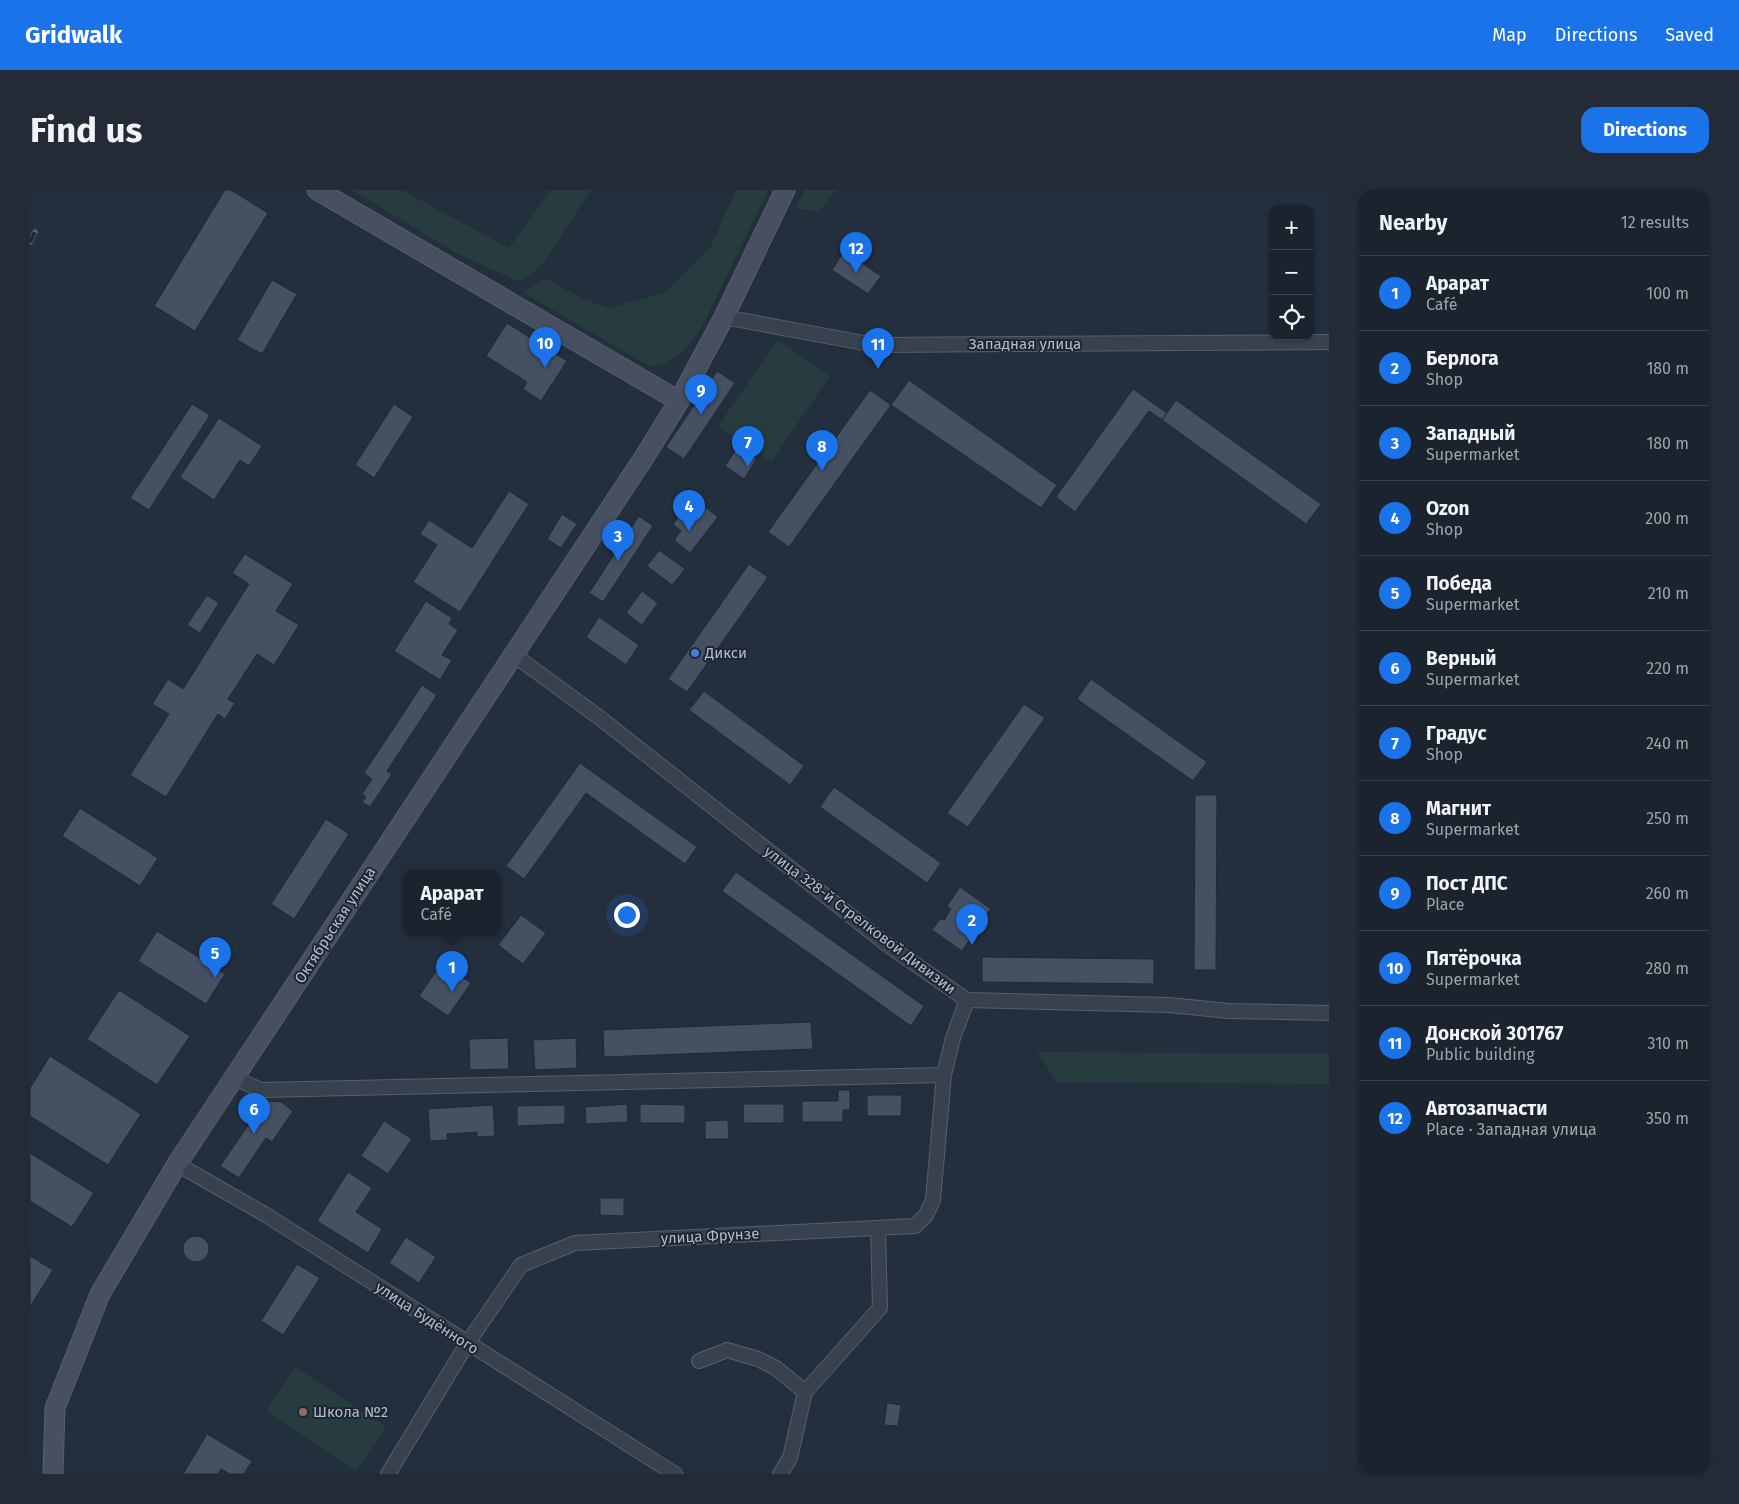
<!DOCTYPE html>
<meta charset="utf-8">
<style>
:root{--surface:#1b232e;--page:#242b36;--text:#f1f3f6;--muted:#a0a4aa;--line:#39404a;--accent:#1a73e8}
body{margin:0;font-family:"Fira Sans",sans-serif;background:var(--page);color:var(--text)}
.controls{position:absolute;right:15px;top:15px;display:grid;overflow:hidden;border-radius:10px;box-shadow:0 1px 4px #0004}
.controls button{width:45px;height:45px;display:grid;place-items:center;padding:0;border:0;border-bottom:1px solid var(--line);background:var(--surface);color:var(--text);font:25px sans-serif}
.you{position:absolute;left:596px;top:724px;width:18px;height:18px;margin:-12px;border:4px solid #fff;border-radius:50%;background:#1a73e8;box-shadow:0 0 0 8px #1a73e833}
.badge{display:grid;place-items:center;width:32px;height:32px;border-radius:50%;background:var(--accent);color:#fff;font-size:16px;font-weight:700}
.pin{position:absolute;translate:-50% -41px;filter:drop-shadow(0 1px 2px #0008)}
.pin::after{content:'';position:absolute;top:26px;width:18px;height:15px;background:inherit;clip-path:polygon(0 0,100% 0,50% 100%)}
.popup{position:absolute;left:373px;top:680px;width:98px;height:65px;box-sizing:border-box;display:grid;place-content:center;border-radius:10px;background:var(--surface);filter:drop-shadow(0 1px 4px #0005);font-size:16px;white-space:nowrap;color:var(--muted)}
.popup b{font-size:19px;color:var(--text)}
.popup::after{content:'';position:absolute;left:50%;top:100%;margin-left:-10px;border:10px solid transparent;border-top-color:var(--surface)}
.list{margin:0;padding:0;list-style:none}
h2{display:flex;justify-content:space-between;align-items:center;height:65px;margin:0;padding:0 20px;font-size:21px}
h2 small{font-size:16px;font-weight:400;color:var(--muted)}
.list li{display:grid;grid-template-columns:32px 1fr auto;gap:15px;align-items:center;box-sizing:border-box;height:75px;padding:0 20px;border-top:1px solid var(--line)}
.list b{display:block;font-size:19px;white-space:nowrap}
.list p{margin:0;font-size:16px;white-space:nowrap;color:var(--muted)}
.list em{font-size:16px;font-style:normal;color:var(--muted)}
.icon{flex:none;width:28px;height:28px;fill:none;stroke:currentColor;stroke-width:2;stroke-linecap:round;stroke-linejoin:round}
.map{position:relative;flex:none;width:1299px;height:1284px;overflow:hidden;border-radius:15px}
header{display:flex;align-items:center;gap:30px;box-sizing:border-box;height:70px;padding:0 25px;background:var(--accent);color:#fff}
header strong{font-size:24px}
nav{display:flex;gap:28px;margin-inline-start:auto;font-size:18px}
.intro{display:flex;align-items:center;justify-content:space-between;box-sizing:border-box;height:120px;padding:0 30px}
h1{margin:0;font-size:35px}
.button{padding:12px 22px;border-radius:15px;background:var(--accent);color:#fff;font-size:18px;font-weight:700}
main{display:flex;gap:30px;padding:0 30px}
aside{flex:1;background:var(--surface);border-radius:15px;box-shadow:0 1px 4px #0004}
.map>svg:first-child{display:block}
.green{fill:#263c3f}
.building{fill:#455162;stroke:#1f2835}
.lines{fill:none;stroke-linecap:round;stroke-linejoin:round}
.street-casing{stroke:#565f6c;stroke-width:16}
.secondary-casing{stroke:#565f6c;stroke-width:21}
.street{stroke:#38414e;stroke-width:14}
.secondary{stroke:#465061;stroke-width:19}
.rail-casing{stroke:#5a6575;stroke-width:5.5}
.rail{stroke:#1d2633;stroke-width:4;stroke-dasharray:11;stroke-linecap:butt}
.shop-dot{fill:#3f7fe0;stroke:#1d2633;stroke-width:2}
.education-dot{fill:#8d6e63;stroke:#1d2633;stroke-width:2}
.labels{text-anchor:middle;stroke-width:4;stroke-linejoin:round;paint-order:stroke}
.street-label{font-size:15px;fill:#b4bcc9;stroke:#1d2633}
.poi-label{font-size:15px;fill:#b4bcc9;stroke:#1d2633;text-anchor:start}
</style>
<header>
<strong>Gridwalk</strong>
<nav><a>Map</a><a>Directions</a><a>Saved</a></nav>
</header>
<div class="intro"><h1>Find us</h1><a class="button">Directions</a></div>
<main>
<div class="map">
<svg width="1299" height="1284" viewBox="0 0 1299 1284">
<rect width="100%" height="100%" fill="#242f3e"/>
<!-- green -->
<g class="green">
<path d="M 322,0 L 371,0 L 479,58 L 521,0 L 561,0 L 513,74 L 490,92 L 428,64 Z"/>
<path d="M 706,0 L 738,0 L 671,139 L 651,164 L 631,175 L 617,175 L 494,103 L 514,88 L 554,109 L 579,118 L 634,103 L 681,56 Z"/>
<path d="M 775,0 L 806,0 L 789,21 L 765,19 Z"/>
<path d="M 748,150 L 800,186 L 741,272 L 688,236 Z"/>
<path d="M 1007,862 L 1299,864 L 1299,894 L 1027,892 Z"/>
<path d="M 265,1177 L 356,1237 L 326,1281 L 236,1221 Z"/>
</g>
<!-- building -->
<g class="building">
<path d="M 195,0 L 201,0 L 238,23 L 165,141 L 124,116 Z"/>
<path d="M 814,61 L 851,86 L 838,104 L 802,80 Z"/>
<path d="M 242,90 L 267,104 L 232,164 L 207,150 Z"/>
<path d="M 477,133 L 537,171 L 511,211 L 493,199 L 497,192 L 456,166 Z"/>
<path d="M 687,181 L 705,193 L 654,269 L 636,257 Z"/>
<path d="M 879,190 L 1027,295 L 1011,318 L 861,215 Z"/>
<path d="M 1103,199 L 1137,223 L 1132,230 L 1119,221 L 1045,322 L 1026,307 Z"/>
<path d="M 840,200 L 861,215 L 759,357 L 738,342 Z"/>
<path d="M 1146,210 L 1291,314 L 1276,334 L 1132,230 Z"/>
<path d="M 162,214 L 180,225 L 119,320 L 100,308 Z"/>
<path d="M 364,214 L 383,227 L 344,288 L 325,275 Z"/>
<path d="M 189,228 L 232,256 L 219,276 L 210,270 L 184,310 L 150,287 Z"/>
<path d="M 708,257 L 727,269 L 714,289 L 695,276 Z"/>
<path d="M 479,301 L 499,314 L 430,422 L 383,392 L 407,355 L 390,344 L 399,330 L 442,358 Z"/>
<path d="M 663,308 L 688,327 L 660,363 L 644,350 L 651,341 L 643,334 Z"/>
<path d="M 532,324 L 547,334 L 531,358 L 517,349 Z"/>
<path d="M 609,326 L 623,336 L 573,412 L 559,403 Z"/>
<path d="M 629,360 L 655,379 L 642,395 L 617,376 Z"/>
<path d="M 215,364 L 263,394 L 246,421 L 269,435 L 244,475 L 227,464 L 198,509 L 205,513 L 195,529 L 188,524 L 136,607 L 100,585 L 139,524 L 122,514 L 138,489 L 153,499 L 219,394 L 202,383 Z"/>
<path d="M 719,374 L 738,387 L 657,502 L 638,489 Z"/>
<path d="M 612,401 L 628,413 L 612,435 L 596,423 Z"/>
<path d="M 177,405 L 189,413 L 170,443 L 157,435 Z"/>
<path d="M 396,411 L 422,428 L 419,434 L 428,440 L 412,465 L 422,470 L 410,490 L 364,461 Z"/>
<path d="M 569,427 L 609,455 L 596,475 L 556,447 Z"/>
<path d="M 1061,489 L 1177,572 L 1163,591 L 1047,509 Z"/>
<path d="M 392,495 L 407,505 L 357,581 L 362,584 L 340,617 L 332,612 L 336,607 L 332,604 L 342,589 L 334,583 Z"/>
<path d="M 674,501 L 774,576 L 760,595 L 659,520 Z"/>
<path d="M 994,514 L 1015,528 L 938,637 L 917,623 Z"/>
<path d="M 550,573 L 667,657 L 655,674 L 556,603 L 494,689 L 476,676 Z"/>
<path d="M 804,597 L 911,673 L 897,693 L 790,617 Z"/>
<path d="M 1165,605 L 1187,605 L 1186,780 L 1164,780 Z"/>
<path d="M 50,618 L 128,668 L 110,696 L 32,646 Z"/>
<path d="M 296,629 L 319,644 L 264,729 L 241,714 Z"/>
<path d="M 706,682 L 894,816 L 881,836 L 692,701 Z"/>
<path d="M 930,697 L 961,719 L 946,739 L 944,737 L 939,744 L 942,746 L 932,761 L 902,740 L 911,728 L 914,730 L 921,719 L 917,716 Z"/>
<path d="M 491,725 L 516,743 L 493,774 L 468,755 Z"/>
<path d="M 127,741 L 195,784 L 176,814 L 108,771 Z"/>
<path d="M 952,767 L 1124,769 L 1124,794 L 952,792 Z"/>
<path d="M 412,773 L 441,793 L 418,826 L 389,806 Z"/>
<path d="M 89,800 L 160,846 L 127,895 L 57,849 Z"/>
<path d="M 781,832 L 783,859 L 574,867 L 573,840 Z"/>
<path d="M 478,848 L 479,879 L 440,880 L 439,849 Z"/>
<path d="M 546,848 L 547,878 L 505,880 L 503,850 Z"/>
<path d="M 20,866 L 111,924 L 78,975 L 0,926 L 0,898 Z"/>
<path d="M 808,900 L 820,900 L 820,920 L 813,920 L 813,932 L 772,932 L 772,911 L 808,911 Z"/>
<path d="M 837,905 L 872,905 L 871,926 L 837,926 Z"/>
<path d="M 235,911 L 251,912 L 263,921 L 242,952 L 236,948 L 209,988 L 190,976 Z"/>
<path d="M 597,914 L 598,932 L 556,934 L 555,917 Z"/>
<path d="M 610,914 L 655,915 L 655,933 L 610,933 Z"/>
<path d="M 713,914 L 754,914 L 754,933 L 714,933 Z"/>
<path d="M 463,915 L 465,946 L 447,947 L 447,942 L 417,944 L 418,950 L 400,951 L 398,919 Z"/>
<path d="M 535,915 L 535,934 L 487,936 L 487,916 Z"/>
<path d="M 698,930 L 699,949 L 675,949 L 675,931 Z"/>
<path d="M 354,931 L 382,949 L 358,984 L 331,966 Z"/>
<path d="M 0,963 L 64,1003 L 42,1037 L 0,1011 Z"/>
<path d="M 318,982 L 342,998 L 326,1022 L 352,1039 L 338,1063 L 287,1031 Z"/>
<path d="M 570,1008 L 594,1008 L 594,1026 L 570,1025 Z"/>
<circle cx="166" cy="1059" r="13"/>
<path d="M 376,1047 L 406,1067 L 389,1093 L 359,1073 Z"/>
<path d="M 0,1066 L 23,1080 L 0,1117 Z"/>
<path d="M 267,1074 L 290,1088 L 253,1145 L 231,1131 Z"/>
<path d="M 857,1213 L 871,1215 L 868,1236 L 854,1235 Z"/>
<path d="M 177,1244 L 222,1271 L 214,1284 L 200,1284 L 191,1279 L 188,1284 L 153,1284 Z"/>
</g>
<g class="lines">
<!-- street casing -->
<g class="street-casing">
<g id="street">
<path d="M 694,127 L 845,155 L 1299,152"/>
<path d="M 484,465 L 570,528 L 859,756 L 937,810 L 1139,815 L 1199,821 L 1299,823"/>
<path d="M 205,888 L 231,900 L 914,885"/>
<path d="M 147,974 L 236,1025 L 645,1284"/>
<path d="M 669,1171 L 697,1160 L 728,1169 L 746,1178 L 775,1202"/>
<path d="M 358,1284 L 437,1154 L 491,1075 L 545,1053 L 885,1036 L 896,1025 L 903,1010 L 914,885 L 923,848 L 937,810"/>
<path d="M 750,1284 L 760,1268 L 775,1202 L 850,1118 L 848,1038"/>
</g>
</g>
<!-- secondary casing -->
<g class="secondary-casing">
<g id="secondary">
<path d="M 287,0 L 649,211"/>
<path d="M 23,1284 L 25,1218 L 70,1104 L 147,974 L 615,266 L 649,211 L 694,127 L 755,0"/>
</g>
</g>
<!-- street -->
<use href="#street" class="street"/>
<!-- secondary -->
<use href="#secondary" class="secondary"/>
<!-- rail casing -->
<g class="rail-casing">
<path id="rail" d="M 0,52 L 5,42"/>
</g>
<!-- rail -->
<use href="#rail" class="rail"/>
</g>
<!-- markers -->
<circle class="shop-dot" cx="665" cy="463" r="5"/>
<circle class="education-dot" cx="273" cy="1222" r="5"/>
<g class="labels">
<!-- street labels -->
<g class="street-label">
<text x="995" y="159">Западная улица</text>
<text transform="translate(830 730) rotate(37)" y="5">улица 328-й Стрелковой Дивизии</text>
<text transform="translate(305 735) rotate(-57)" y="5">Октябрьская улица</text>
<text transform="translate(680 1046) rotate(-3)" y="5">улица Фрунзе</text>
<text transform="translate(397 1128) rotate(33)" y="5">улица Будённого</text>
</g>
<!-- poi labels -->
<g class="poi-label">
<text x="675" y="468">Дикси</text>
<text x="283" y="1227">Школа №2</text>
</g>
</g>
</svg>
<div class="controls">
<button>+</button>
<button>−</button>
<button><svg class="icon" aria-label="locate" viewBox="0 0 24 24"><circle cx="12" cy="12" r="6"/><path d="M12 2v4M12 18v4M2 12h4M18 12h4"/></svg></button>
</div>
<div class="you"></div>
<div class="pin badge" style="left:422px;top:802px">1</div>
<div class="popup"><b>Арарат</b>Café</div>
<div class="pin badge" style="left:942px;top:755px">2</div>
<div class="pin badge" style="left:588px;top:371px">3</div>
<div class="pin badge" style="left:659px;top:341px">4</div>
<div class="pin badge" style="left:185px;top:788px">5</div>
<div class="pin badge" style="left:224px;top:944px">6</div>
<div class="pin badge" style="left:718px;top:277px">7</div>
<div class="pin badge" style="left:792px;top:281px">8</div>
<div class="pin badge" style="left:671px;top:225px">9</div>
<div class="pin badge" style="left:515px;top:178px">10</div>
<div class="pin badge" style="left:848px;top:179px">11</div>
<div class="pin badge" style="left:826px;top:83px">12</div>
</div>
<aside>
<h2>Nearby<small>12 results</small></h2>
<ul class="list">
<li><span class="badge">1</span><div><b>Арарат</b><p>Café</p></div><em>100 m</em></li>
<li><span class="badge">2</span><div><b>Берлога</b><p>Shop</p></div><em>180 m</em></li>
<li><span class="badge">3</span><div><b>Западный</b><p>Supermarket</p></div><em>180 m</em></li>
<li><span class="badge">4</span><div><b>Ozon</b><p>Shop</p></div><em>200 m</em></li>
<li><span class="badge">5</span><div><b>Победа</b><p>Supermarket</p></div><em>210 m</em></li>
<li><span class="badge">6</span><div><b>Верный</b><p>Supermarket</p></div><em>220 m</em></li>
<li><span class="badge">7</span><div><b>Градус</b><p>Shop</p></div><em>240 m</em></li>
<li><span class="badge">8</span><div><b>Магнит</b><p>Supermarket</p></div><em>250 m</em></li>
<li><span class="badge">9</span><div><b>Пост ДПС</b><p>Place</p></div><em>260 m</em></li>
<li><span class="badge">10</span><div><b>Пятёрочка</b><p>Supermarket</p></div><em>280 m</em></li>
<li><span class="badge">11</span><div><b>Донской 301767</b><p>Public building</p></div><em>310 m</em></li>
<li><span class="badge">12</span><div><b>Автозапчасти</b><p>Place · Западная улица</p></div><em>350 m</em></li>
</ul>
</aside>
</main>
